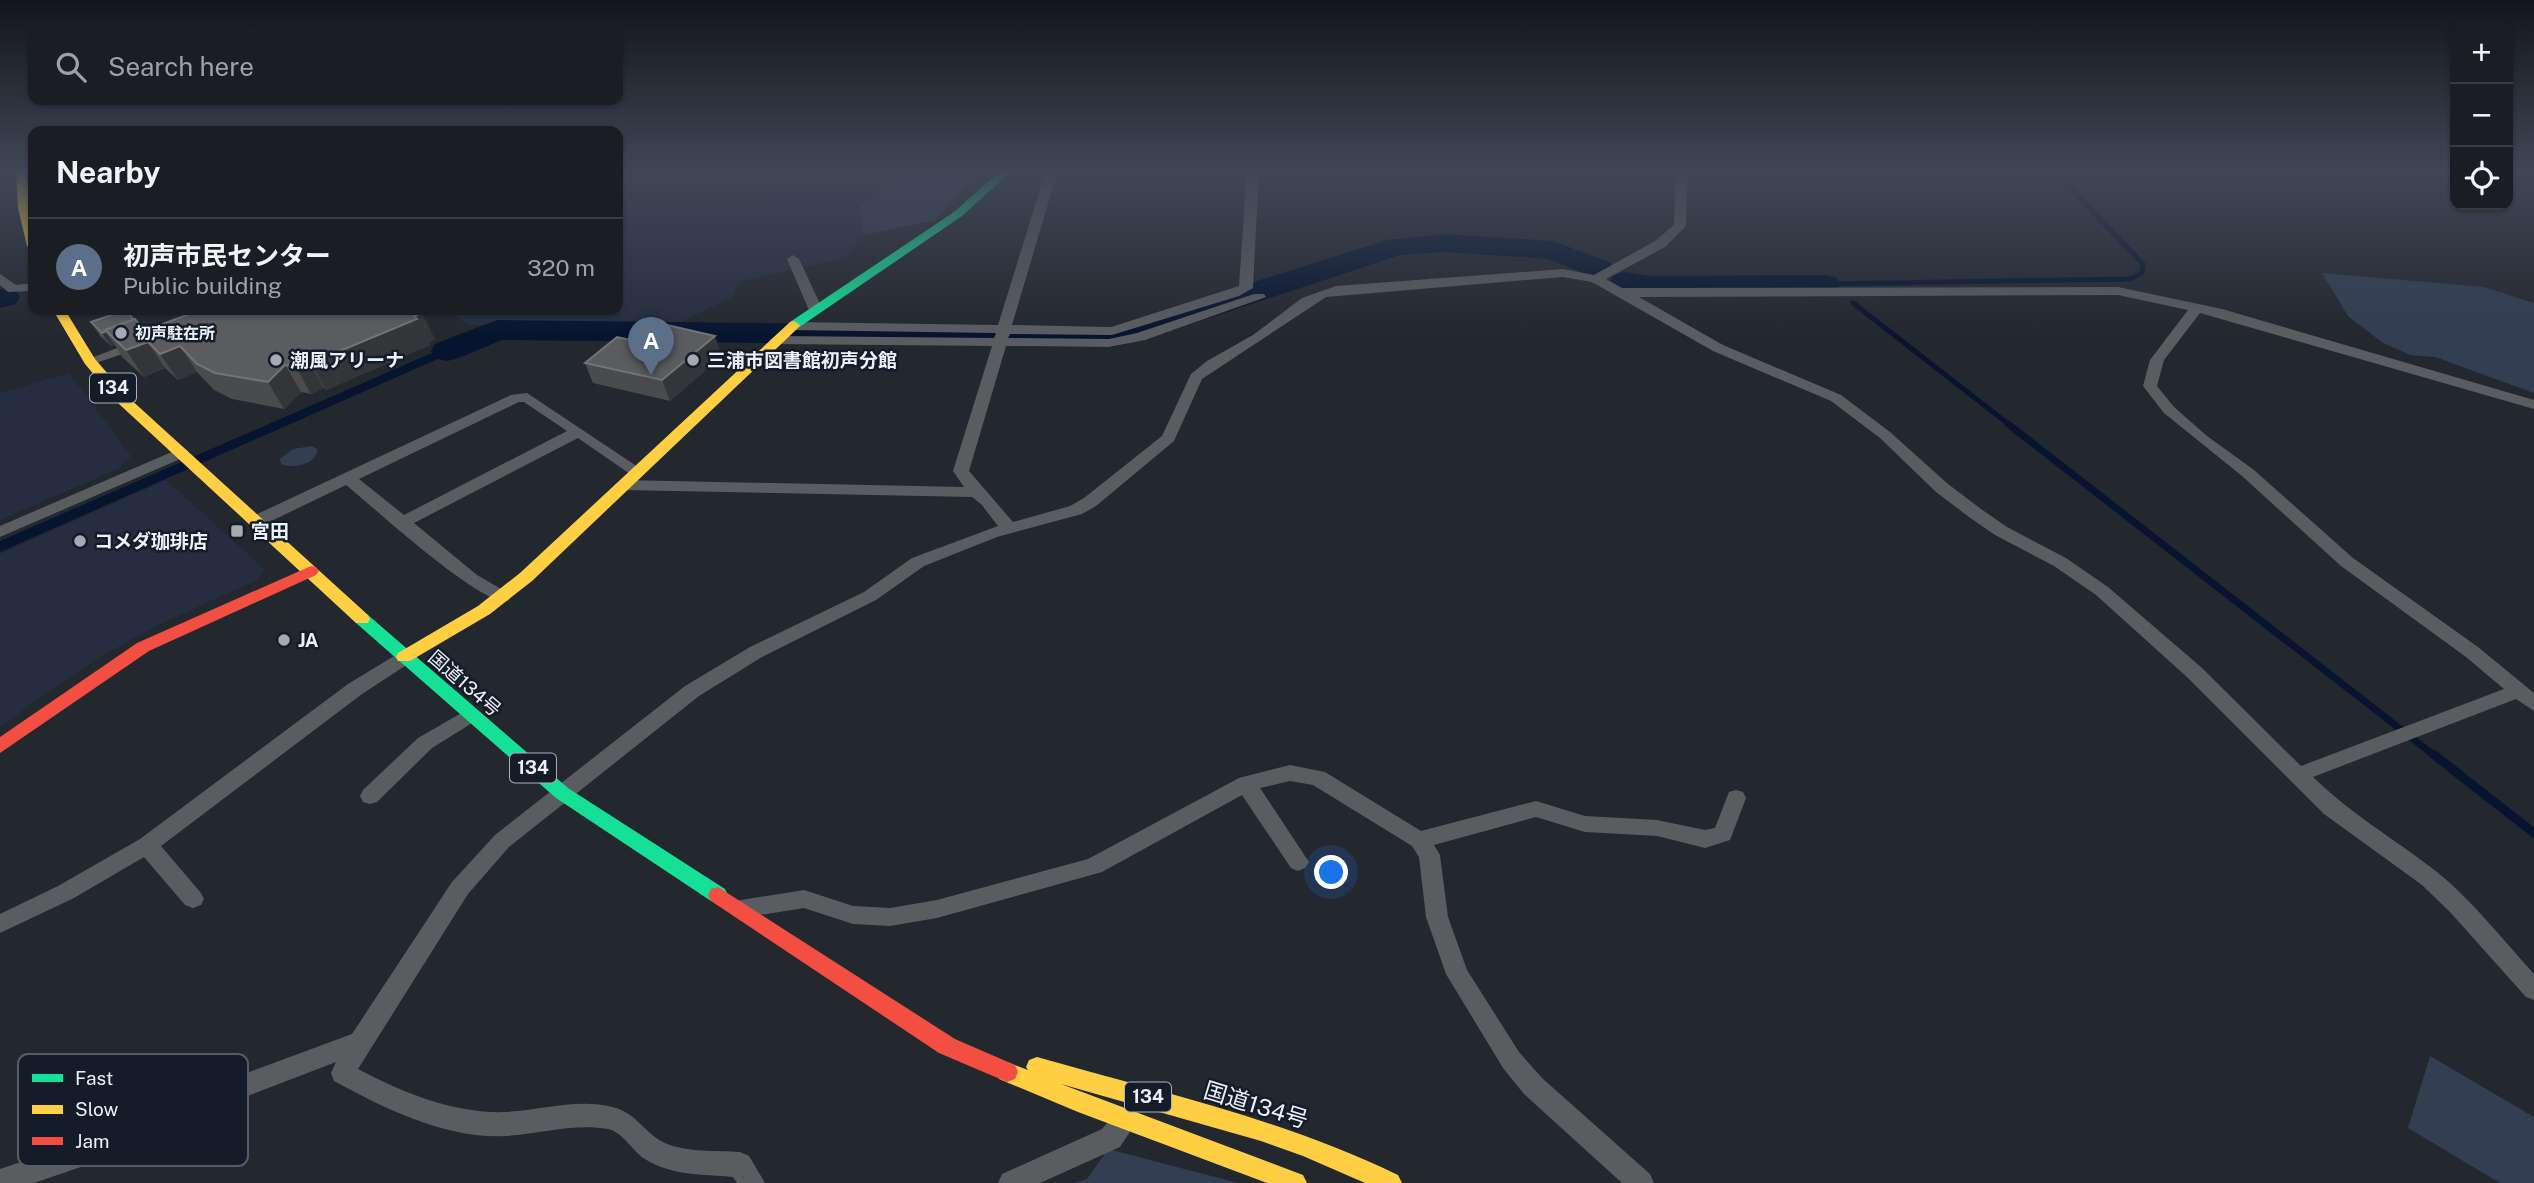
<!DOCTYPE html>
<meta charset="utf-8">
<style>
:root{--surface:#1a1d22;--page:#23262a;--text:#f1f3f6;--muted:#9fa2a5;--line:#383b40;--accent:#a5aab3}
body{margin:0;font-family:"Public Sans","Noto Sans JP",sans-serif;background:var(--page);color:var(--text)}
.controls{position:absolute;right:21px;top:21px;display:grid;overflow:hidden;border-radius:14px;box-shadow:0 2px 5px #0004}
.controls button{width:63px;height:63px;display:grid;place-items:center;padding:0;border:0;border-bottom:2px solid var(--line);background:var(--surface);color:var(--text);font:35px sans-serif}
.you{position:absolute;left:1332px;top:873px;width:24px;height:24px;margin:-18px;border:5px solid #fff;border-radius:50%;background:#1a73e8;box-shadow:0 0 0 10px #1a73e833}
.badge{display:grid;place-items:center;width:46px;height:46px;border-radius:50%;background:var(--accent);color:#fff;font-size:23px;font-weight:700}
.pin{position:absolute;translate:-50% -58px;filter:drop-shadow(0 2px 4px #0008)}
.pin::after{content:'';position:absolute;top:37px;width:24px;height:21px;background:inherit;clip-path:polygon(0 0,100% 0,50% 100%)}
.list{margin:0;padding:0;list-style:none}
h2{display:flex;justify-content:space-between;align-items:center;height:91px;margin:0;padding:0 28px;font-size:30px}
h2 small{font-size:23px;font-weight:400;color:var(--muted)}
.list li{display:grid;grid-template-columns:46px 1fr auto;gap:21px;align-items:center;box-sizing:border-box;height:98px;padding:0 28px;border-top:2px solid var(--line)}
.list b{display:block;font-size:26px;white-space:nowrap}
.list p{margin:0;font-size:23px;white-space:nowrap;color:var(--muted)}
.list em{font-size:23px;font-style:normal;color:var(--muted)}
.icon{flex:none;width:38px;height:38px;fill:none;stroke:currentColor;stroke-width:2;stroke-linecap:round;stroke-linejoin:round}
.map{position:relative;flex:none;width:2534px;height:1183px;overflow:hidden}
.search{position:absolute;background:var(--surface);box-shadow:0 2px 5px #0004;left:28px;top:28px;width:595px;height:77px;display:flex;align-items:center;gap:18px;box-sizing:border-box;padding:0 24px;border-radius:14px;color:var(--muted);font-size:26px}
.panel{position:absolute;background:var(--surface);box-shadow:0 2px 5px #0004;left:28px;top:126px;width:595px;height:189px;border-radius:14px}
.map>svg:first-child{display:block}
.built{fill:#252e40}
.green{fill:#333e53}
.water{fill:#071430}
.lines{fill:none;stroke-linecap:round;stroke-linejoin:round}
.stream-far2{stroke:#071430;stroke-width:5}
.stream-far1{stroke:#071430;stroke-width:7}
.stream{stroke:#071430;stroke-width:9}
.river{fill:#071430;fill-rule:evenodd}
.street{fill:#5a5d60;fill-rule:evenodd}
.fast{fill:#16e098;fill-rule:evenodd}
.slow{fill:#ffcf43;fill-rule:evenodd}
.jam{fill:#f24e42;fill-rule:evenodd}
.wall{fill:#4a4b4c}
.shaded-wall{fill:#333538}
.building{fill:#5b5c5f;stroke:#727477;stroke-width:2}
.poi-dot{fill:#a5aab3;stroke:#151c29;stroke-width:2.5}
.labels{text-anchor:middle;stroke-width:5;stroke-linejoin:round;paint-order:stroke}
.far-poi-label{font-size:16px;font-weight:bold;fill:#ebf1fa;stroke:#151c29;text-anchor:start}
.shield{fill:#151c29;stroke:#abb1bb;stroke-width:2}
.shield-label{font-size:18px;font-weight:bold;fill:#ebf1fa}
.poi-label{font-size:19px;font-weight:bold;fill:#ebf1fa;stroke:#151c29;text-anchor:start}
.street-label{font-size:19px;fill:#ebf1fa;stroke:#151c29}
.near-street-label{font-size:23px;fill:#ebf1fa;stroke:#151c29}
.key{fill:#151c29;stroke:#555c68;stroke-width:2}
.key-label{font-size:19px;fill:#ebf1fa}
</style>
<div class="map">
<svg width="2534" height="1183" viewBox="0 0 2534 1183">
<rect width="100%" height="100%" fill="#23272e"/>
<!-- built -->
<g class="built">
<path d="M 618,170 L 880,170 L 890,184 L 859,206 L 864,235 L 844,258 L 738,282 L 733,297 L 672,326 L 468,325 L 446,310 L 618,310 Z"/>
<path d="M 69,373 L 131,456 L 120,468 L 0,520 L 0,393 Z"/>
<path d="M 166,480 L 265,570 L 257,580 L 158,625 L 96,659 L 0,726 L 0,554 Z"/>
</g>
<!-- green -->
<g class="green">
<path d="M 880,170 L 978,170 L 935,220 L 864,235 L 859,206 L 889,184 Z"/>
<path d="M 2322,273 L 2484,287 L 2534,303 L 2534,393 L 2435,357 L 2410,355 L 2383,343 L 2348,316 Z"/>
<path d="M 312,446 L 318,450 C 314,465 294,469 281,464 L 280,459 L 293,449 Z"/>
<path d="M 2430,1056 L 2534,1117 L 2534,1183 L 2500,1183 L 2408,1128 Z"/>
<path d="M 1108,1149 L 1238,1183 L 1074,1183 L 1087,1179 Z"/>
</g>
<!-- water -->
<path class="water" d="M 495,329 L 501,331 L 0,552 L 0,541 L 464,339 Z"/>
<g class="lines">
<!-- stream-far2 -->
<g class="stream-far2">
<path d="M 1826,284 L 2130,279 L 2142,273 L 2143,264 L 2053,170"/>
<path d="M 1853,303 L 2011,426"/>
</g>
<!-- stream-far1 -->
<path class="stream-far1" d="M 2008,424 L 2435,756"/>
<!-- stream -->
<path class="stream" d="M 2433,754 L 2534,833"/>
<!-- river -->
<g class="river">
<path d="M 1445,234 L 1553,241 L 1611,263 L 1615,269 L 1611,275 L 1600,278 L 1589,275 L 1548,259 L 1445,252 L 1400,255 L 1146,339 L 1111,347 L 502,340 L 459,358 L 447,361 L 435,358 L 431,351 L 435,344 L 497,320 L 1111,327 L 1387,240 Z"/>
<path d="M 1625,272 L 1650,276 L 1826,275 L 1837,278 L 1841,284 L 1837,290 L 1826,293 L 1650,294 L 1614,287 L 1610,281 L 1614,275 Z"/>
<path d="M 5,288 L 16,290 L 20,297 L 16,304 L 0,308 L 0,289 Z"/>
</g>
<!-- street -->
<g class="street">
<path d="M 1046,170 L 1058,170 L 1012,325 L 1111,327 L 1239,286 L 1247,170 L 1259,170 L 1253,288 L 1239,296 L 1112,335 L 1010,334 L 1008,338 L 1109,339 L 1137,333 L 1254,294 L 1264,294 L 1266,297 L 1145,340 L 1109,347 L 1006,346 L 969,471 L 1013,522 L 1070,506 L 1084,498 L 1162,436 L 1191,374 L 1207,361 L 1253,335 L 1302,298 L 1336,286 L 1563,269 L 1594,275 L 1655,241 L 1674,225 L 1676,170 L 1688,170 L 1686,226 L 1665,247 L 1606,279 L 1622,288 L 2118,287 L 2222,309 L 2534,400 L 2534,409 L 2200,313 L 2164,360 L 2157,386 L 2174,407 L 2207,436 L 2254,470 L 2353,558 L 2478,647 L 2534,693 L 2534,711 L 2516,699 L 2313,777 C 2351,814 2396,840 2437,872 C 2473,901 2503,940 2534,974 L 2534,1000 L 2526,997 L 2450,912 L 2422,885 L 2324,814 L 2188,678 L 2096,595 L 2054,566 L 1995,535 L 1969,517 L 1936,492 L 1880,438 L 1831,401 L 1713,351 L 1592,282 L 1563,277 L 1326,297 L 1202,379 L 1174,441 L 1096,506 L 1082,514 L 997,537 L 924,566 L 876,600 L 762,657 L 699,696 L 509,847 L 468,894 L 358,1069 C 404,1093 454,1114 506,1112 C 540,1110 575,1099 608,1106 C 637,1111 643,1133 665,1143 C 687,1153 717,1150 740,1152 L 749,1156 L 765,1183 L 737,1183 L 733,1177 C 703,1174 671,1176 645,1159 C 632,1151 623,1132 608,1129 C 574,1123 539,1134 506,1136 C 445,1139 386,1109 334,1081 L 331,1073 L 336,1062 L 242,1098 L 142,1146 L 34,1183 L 0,1183 L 0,1169 L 137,1123 L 225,1081 L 352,1034 L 452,882 L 495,835 L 685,686 L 750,647 L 864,592 L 912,558 L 998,526 L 981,504 L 972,497 L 622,490 L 614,485 L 622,480 L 964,487 L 953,471 L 992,346 L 777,344 L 770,340 L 777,336 L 994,338 L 996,333 L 793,330 L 786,326 L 793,322 L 998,325 ZM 2118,295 L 2188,310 L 2150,360 L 2143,386 L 2164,413 L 2242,476 L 2341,566 L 2466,657 L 2504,689 L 2301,766 L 2202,668 L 2108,587 L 2066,558 L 2007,527 L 1981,509 L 1948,484 L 1890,432 L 1841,395 L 1723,345 L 1639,297 Z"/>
<path d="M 793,255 L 799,259 L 822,308 L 820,311 L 810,311 L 808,308 L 787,259 Z"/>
<path d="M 0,274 L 16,285 L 33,283 L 33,291 L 8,292 L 0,285 Z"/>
<path d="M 141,339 L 146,340 L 146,346 L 90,365 L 83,361 Z"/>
<path d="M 527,393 L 644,471 L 636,476 L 630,474 L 578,438 L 414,523 L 477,575 L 508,593 L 511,597 L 508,601 C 483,608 371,505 346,485 L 263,525 L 251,525 L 249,521 L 251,517 L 511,395 ZM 519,402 L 524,402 L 567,431 L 404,515 L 359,479 Z"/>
<path d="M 181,448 L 187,450 L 189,453 L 187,456 L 0,537 L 0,526 Z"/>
<path d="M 404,650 L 411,652 L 413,657 L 411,662 L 362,694 L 161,846 L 201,893 L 204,899 L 201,905 L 193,908 L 185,905 L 144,857 L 74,898 L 0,933 L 0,914 L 58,886 L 140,839 L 348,684 Z"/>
<path d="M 470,708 L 477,710 L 480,715 L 477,720 L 432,748 L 377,802 L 370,804 L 363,802 L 360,796 L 363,790 L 418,738 Z"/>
<path d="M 1290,765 L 1325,772 L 1421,831 L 1536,801 L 1585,816 L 1657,820 L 1705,830 L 1715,828 L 1729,792 L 1736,790 L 1743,792 L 1746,798 L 1730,840 L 1705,848 L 1657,836 L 1585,832 L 1536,817 L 1434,845 L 1440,855 L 1448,917 L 1467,970 L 1519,1052 L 1542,1078 L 1650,1174 L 1654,1183 L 1622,1183 L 1524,1094 L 1503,1068 L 1446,974 L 1426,917 L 1419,857 L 1412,846 L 1313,785 L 1290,781 L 1260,788 L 1309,862 L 1305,868 L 1298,871 L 1291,868 L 1242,795 L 1102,872 L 937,918 L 890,926 L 853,924 L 804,908 L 741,918 L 733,916 L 730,909 L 733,902 L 741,900 L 804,890 L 853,906 L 890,908 L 937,900 L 1088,859 L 1239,778 Z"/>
<path d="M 1125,1109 L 1134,1113 L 1137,1121 L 1120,1147 L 1040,1183 L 998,1183 L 1002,1174 L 1102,1129 L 1116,1113 Z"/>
</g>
<!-- fast -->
<g class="fast">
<path d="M 1001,170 L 1013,170 L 962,216 L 798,328 L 790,328 L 790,322 L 954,212 Z"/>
<path d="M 362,613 L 368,615 L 568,788 L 725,889 L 728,895 L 725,901 L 718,903 L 711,901 L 556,798 L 356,623 L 354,619 Z"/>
</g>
<!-- slow -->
<g class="slow">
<path d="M 16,170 L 26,170 L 33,223 L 33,249 L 27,246 L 18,208 Z"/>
<path d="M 53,310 L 65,310 L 95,359 L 128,397 L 368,615 L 370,619 L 368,623 L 356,623 L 118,403 L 85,364 Z"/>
<path d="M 794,321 L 800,325 L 798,328 L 532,581 L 490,614 L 410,661 L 398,661 L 396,657 L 398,653 L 478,606 L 520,573 L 790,322 Z"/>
<path d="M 1037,1057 C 1160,1092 1283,1119 1398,1175 L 1402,1183 L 1365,1183 L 1303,1156 L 1261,1141 L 1061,1084 L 1295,1172 L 1303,1175 L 1307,1183 L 1267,1183 L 1078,1112 L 999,1079 L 996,1072 L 999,1065 L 1007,1062 L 1028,1070 L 1026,1067 L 1029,1060 Z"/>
</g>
<!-- jam -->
<g class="jam">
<path d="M 311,566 L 316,567 L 319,571 L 316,575 L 149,651 L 0,753 L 0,737 L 137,643 Z"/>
<path d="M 718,887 L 955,1039 L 1015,1065 L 1018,1072 L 1015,1079 L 1007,1082 L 939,1053 L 711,901 L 708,895 L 711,889 Z"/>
</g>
</g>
<!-- wall -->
<g class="wall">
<path d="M 91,322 L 144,331 L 435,339 L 429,342 L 430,345 L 326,390 L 324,388 L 311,394 L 301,392 L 284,409 L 232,399 L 214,390 L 197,372 L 178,380 L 165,368 L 144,377 L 122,357 L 115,345 L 111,346 L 100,336 Z"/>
<path d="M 645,343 L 722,356 L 670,401 L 593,383 L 585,363 Z"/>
</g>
<!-- shaded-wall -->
<g class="shaded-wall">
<path d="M 422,313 L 435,339 L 429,342 L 430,345 L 326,390 L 311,363 Z"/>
<path d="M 105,331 L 115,345 L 111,346 L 102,333 Z"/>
<path d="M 715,336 L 722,356 L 670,401 L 662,380 Z"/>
<path d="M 148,342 L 165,368 L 144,377 L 126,350 Z"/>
<path d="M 180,346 L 197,372 L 178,380 L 160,354 Z"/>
<path d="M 309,361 L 324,388 L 311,394 L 296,367 Z"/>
<path d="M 285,365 L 301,392 L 284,409 L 268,382 Z"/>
</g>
<!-- building -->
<g class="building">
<path d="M 126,310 L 134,320 L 105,330 L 106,331 L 102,333 L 91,322 Z"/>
<path d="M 200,310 L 418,310 L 422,313 L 414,316 L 417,319 L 311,363 L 309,361 L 296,367 L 285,365 L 268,382 L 215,373 L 197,364 L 180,346 L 160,354 L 148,342 L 126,350 L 105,330 L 135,319 L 144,331 Z"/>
<path d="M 667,325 L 715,336 L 662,380 L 585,363 L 617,337 L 645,343 Z"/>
</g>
<!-- sky -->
<linearGradient id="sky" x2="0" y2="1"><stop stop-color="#131519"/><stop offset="0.51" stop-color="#3f4757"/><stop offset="1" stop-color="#3f4757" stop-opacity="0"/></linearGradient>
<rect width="2534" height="336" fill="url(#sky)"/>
<!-- markers -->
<g class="poi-dot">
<circle cx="121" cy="333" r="7"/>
<circle cx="276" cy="360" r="7"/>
<circle cx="693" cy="360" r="7"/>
<rect x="230" y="524" width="14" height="14" rx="3.5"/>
<circle cx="80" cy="541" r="7"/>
<circle cx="284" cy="640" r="7"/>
</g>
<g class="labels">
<!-- far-poi labels -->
<g class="far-poi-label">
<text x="135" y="339">初声駐在所</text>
</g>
<!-- shield labels -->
<g class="shield">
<rect x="90" y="373.5" width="46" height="29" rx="5"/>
<rect x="510" y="753.5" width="46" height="29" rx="5"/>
<rect x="1125" y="1082.5" width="46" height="29" rx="5"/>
</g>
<g class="shield-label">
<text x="113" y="394">134</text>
<text x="533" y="774">134</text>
<text x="1148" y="1103">134</text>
</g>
<!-- poi labels -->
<g class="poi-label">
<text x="290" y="367">潮風アリーナ</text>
<text x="707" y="367">三浦市図書館初声分館</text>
<text x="251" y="538">宮田</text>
<text x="94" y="548">コメダ珈琲店</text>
<text x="298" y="647">JA</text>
</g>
<!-- street labels -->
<g class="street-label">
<text transform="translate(465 683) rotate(41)" y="7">国道134号</text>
</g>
<!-- near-street labels -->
<g class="near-street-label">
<text transform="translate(1256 1105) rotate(17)" y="8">国道134号</text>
</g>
</g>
<!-- legend -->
<rect x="18" y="1054" width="230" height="112" rx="10" class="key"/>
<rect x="32" y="1074" width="31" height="8" fill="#16e098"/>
<rect x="32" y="1105" width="31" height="9" fill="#ffcf43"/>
<rect x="32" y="1137" width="31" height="8" fill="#f24e42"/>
<g class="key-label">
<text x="75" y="1085">Fast</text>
<text x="75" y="1116">Slow</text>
<text x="75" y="1148">Jam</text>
</g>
</svg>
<div class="controls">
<button>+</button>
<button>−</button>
<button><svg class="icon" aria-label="locate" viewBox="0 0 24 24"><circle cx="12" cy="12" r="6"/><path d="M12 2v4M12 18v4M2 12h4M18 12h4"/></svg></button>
</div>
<div class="you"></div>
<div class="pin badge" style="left:651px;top:375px;background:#5c6f8a">A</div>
<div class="search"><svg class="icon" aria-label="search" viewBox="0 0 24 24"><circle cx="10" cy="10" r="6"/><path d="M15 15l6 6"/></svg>Search here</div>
<section class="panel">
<h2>Nearby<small></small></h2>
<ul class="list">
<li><span class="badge" style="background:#5c6f8a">A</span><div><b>初声市民センター</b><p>Public building</p></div><em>320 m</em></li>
</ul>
</section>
</div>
